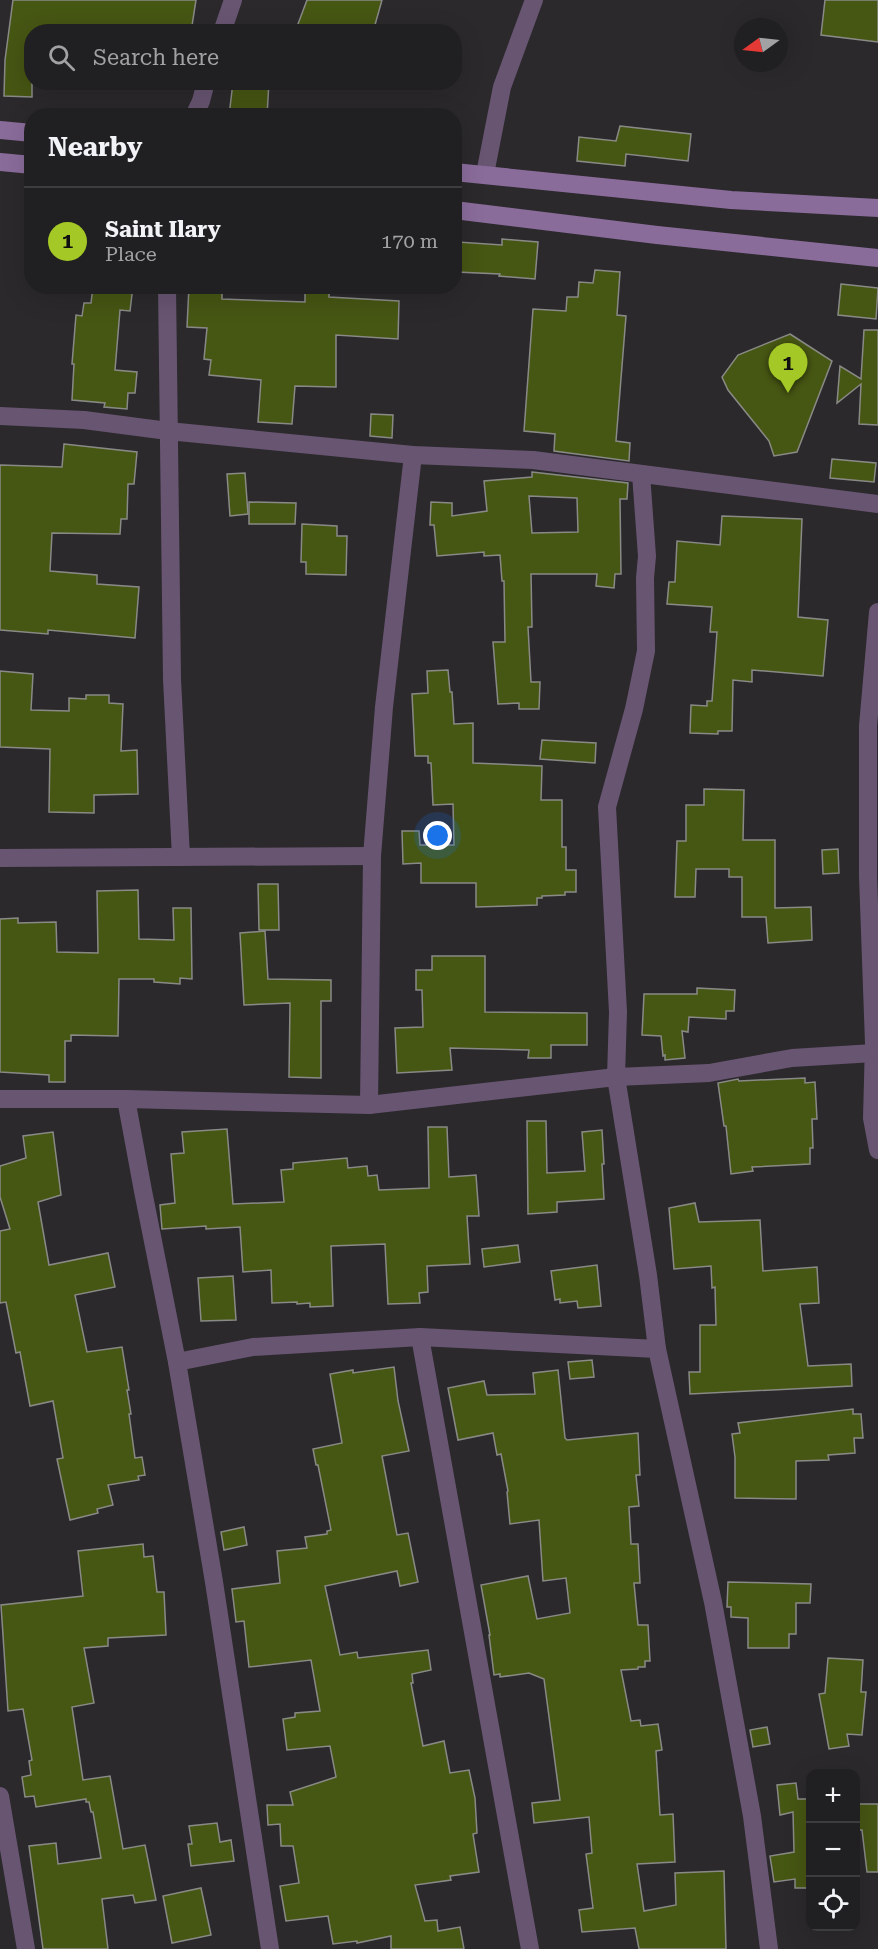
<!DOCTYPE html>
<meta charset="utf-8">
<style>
:root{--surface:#201f21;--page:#28272a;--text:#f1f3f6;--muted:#a2a2a5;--line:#3d3d3f;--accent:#a4c825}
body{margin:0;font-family:"Roboto Serif",serif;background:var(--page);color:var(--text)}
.controls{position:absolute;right:18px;bottom:18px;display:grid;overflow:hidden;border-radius:12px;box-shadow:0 6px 24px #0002}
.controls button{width:54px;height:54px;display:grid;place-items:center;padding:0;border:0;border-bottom:2px solid var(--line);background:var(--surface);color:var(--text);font:30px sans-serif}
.compass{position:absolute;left:734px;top:18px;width:54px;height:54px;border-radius:50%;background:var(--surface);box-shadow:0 6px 24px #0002;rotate:255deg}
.you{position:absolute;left:438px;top:836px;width:21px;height:21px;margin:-15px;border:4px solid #fff;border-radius:50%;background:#1a73e8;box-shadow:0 0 0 9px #1a73e833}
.badge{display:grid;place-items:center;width:39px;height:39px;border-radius:50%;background:var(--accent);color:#111;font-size:20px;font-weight:700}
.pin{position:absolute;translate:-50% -50px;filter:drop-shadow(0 2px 3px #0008)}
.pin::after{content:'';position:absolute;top:32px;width:21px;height:18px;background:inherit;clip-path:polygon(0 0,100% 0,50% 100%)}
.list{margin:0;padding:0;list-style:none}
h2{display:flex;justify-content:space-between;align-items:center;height:78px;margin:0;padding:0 24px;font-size:26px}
h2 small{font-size:20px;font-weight:400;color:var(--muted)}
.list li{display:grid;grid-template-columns:39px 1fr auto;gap:18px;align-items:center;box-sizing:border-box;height:108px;padding:0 24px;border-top:2px solid var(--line)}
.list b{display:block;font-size:22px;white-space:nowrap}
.list p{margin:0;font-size:20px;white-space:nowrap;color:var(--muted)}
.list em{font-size:20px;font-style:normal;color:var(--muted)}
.icon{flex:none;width:33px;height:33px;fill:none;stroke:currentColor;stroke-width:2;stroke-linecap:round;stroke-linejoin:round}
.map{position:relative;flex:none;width:878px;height:1949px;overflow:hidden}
.search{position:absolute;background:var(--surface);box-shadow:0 6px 24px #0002;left:24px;top:24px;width:438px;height:66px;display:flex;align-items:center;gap:15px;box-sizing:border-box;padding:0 21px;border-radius:24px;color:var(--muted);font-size:22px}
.panel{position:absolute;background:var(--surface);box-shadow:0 6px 24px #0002;left:24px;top:108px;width:438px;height:186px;border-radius:24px}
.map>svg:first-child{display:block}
.building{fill:#465613;stroke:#898a86;stroke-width:1.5;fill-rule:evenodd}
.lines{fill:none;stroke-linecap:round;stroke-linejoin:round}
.street{stroke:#685572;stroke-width:18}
.secondary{stroke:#8a6c9b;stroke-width:18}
</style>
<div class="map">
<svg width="878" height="1949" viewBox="0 0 878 1949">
<rect width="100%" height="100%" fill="#2b292c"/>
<!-- building -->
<g class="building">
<path d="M 13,0 L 196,0 L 191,32 L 32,32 L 32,97 L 4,96 L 5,60 Z"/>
<path d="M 307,0 L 382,0 L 373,32 L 295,32 Z"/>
<path d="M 825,0 L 878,0 L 878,42 L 821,35 Z"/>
<path d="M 233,82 L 269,82 L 267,116 L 229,116 Z"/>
<path d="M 620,126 L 691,134 L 688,161 L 626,154 L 625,166 L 577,161 L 579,137 L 616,141 Z"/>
<path d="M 502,239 L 538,242 L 535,279 L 499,276 L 500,274 L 456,272 L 458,242 L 502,245 Z"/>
<path d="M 595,270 L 620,272 L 617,315 L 626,316 L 616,441 L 630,443 L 629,461 L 554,451 L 555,434 L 524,431 L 533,309 L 566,311 L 567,297 L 578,297 L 579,282 L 593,283 Z"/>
<path d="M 841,284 L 878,288 L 876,319 L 838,315 Z"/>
<path d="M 93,286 L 133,286 L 130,311 L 120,310 L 115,370 L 137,372 L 135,393 L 128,393 L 127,409 L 104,407 L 105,403 L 72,400 L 74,364 L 72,364 L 76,315 L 82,316 L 84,303 L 91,303 Z"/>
<path d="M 189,286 L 222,286 L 222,299 L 305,302 L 305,286 L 329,286 L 329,297 L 399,301 L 398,339 L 336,335 L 336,387 L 295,386 L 292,424 L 258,422 L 261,380 L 209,375 L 211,360 L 204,359 L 207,328 L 187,327 Z"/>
<path d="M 864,330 L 878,330 L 878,425 L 859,424 L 861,384 L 837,403 L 840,366 L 861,379 Z"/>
<path d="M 790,334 L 832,361 L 797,452 L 774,456 L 769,441 L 728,390 L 722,377 L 738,355 Z"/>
<path d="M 371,414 L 393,415 L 392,438 L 370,436 Z"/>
<path d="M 64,444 L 137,452 L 134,484 L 128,484 L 127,519 L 121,519 L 120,534 L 52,533 L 50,571 L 97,575 L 97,584 L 139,587 L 135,638 L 48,630 L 48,634 L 0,630 L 0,465 L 62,467 Z"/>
<path d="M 832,459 L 876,463 L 874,482 L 830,478 Z"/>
<path d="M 532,472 L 628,483 L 627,499 L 620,499 L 621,574 L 615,574 L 614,588 L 596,586 L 597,574 L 531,574 L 532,627 L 528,627 L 531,682 L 540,682 L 539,709 L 519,709 L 519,703 L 498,704 L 493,642 L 505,642 L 504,581 L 502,581 L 500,555 L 484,556 L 484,552 L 437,556 L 434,525 L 430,525 L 431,502 L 452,503 L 452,516 L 487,511 L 484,481 L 532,477 ZM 529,496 L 577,498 L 578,532 L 532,533 Z"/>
<path d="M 245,473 L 248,514 L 230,516 L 227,474 Z"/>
<path d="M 249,502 L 296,503 L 295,524 L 249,524 Z"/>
<path d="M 722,516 L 802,519 L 798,617 L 828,620 L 823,676 L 752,670 L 752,682 L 733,680 L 732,731 L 718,731 L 718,734 L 690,733 L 691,705 L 707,706 L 707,701 L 712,701 L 717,632 L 710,632 L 712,607 L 667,604 L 669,582 L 675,582 L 677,541 L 720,545 Z"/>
<path d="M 302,524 L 337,526 L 337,536 L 347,536 L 346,575 L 306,574 L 306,562 L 301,562 Z"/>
<path d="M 448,670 L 450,692 L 452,692 L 454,724 L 473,723 L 473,763 L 542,766 L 541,800 L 562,800 L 562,847 L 566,847 L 566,870 L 576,870 L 576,892 L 565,892 L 565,895 L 542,896 L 542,898 L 537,898 L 537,905 L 476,907 L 476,883 L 421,883 L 421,863 L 403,864 L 402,831 L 419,831 L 420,845 L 454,845 L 453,804 L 433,805 L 431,763 L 428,763 L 428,756 L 415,756 L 412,694 L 428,693 L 427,671 Z"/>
<path d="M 0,671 L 33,674 L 31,710 L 69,711 L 69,698 L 86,699 L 86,695 L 109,695 L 109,703 L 123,704 L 121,751 L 137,750 L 138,794 L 94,795 L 94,813 L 49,812 L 50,749 L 0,747 Z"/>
<path d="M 542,740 L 596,743 L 595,763 L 540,759 Z"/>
<path d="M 704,789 L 744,790 L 743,840 L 775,840 L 775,908 L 811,907 L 812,940 L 768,943 L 766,917 L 742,917 L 742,877 L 729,877 L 729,869 L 696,869 L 695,897 L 675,897 L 677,841 L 686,841 L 686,805 L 704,805 Z"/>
<path d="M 838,849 L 839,873 L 823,874 L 822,850 Z"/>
<path d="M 258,884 L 278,884 L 279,930 L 259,930 Z"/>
<path d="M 138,890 L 139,939 L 174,940 L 173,908 L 191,908 L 192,979 L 180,978 L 180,984 L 154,982 L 154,979 L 119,979 L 118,1036 L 71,1035 L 71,1041 L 65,1041 L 65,1082 L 49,1082 L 49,1075 L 0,1072 L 0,919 L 18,918 L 18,923 L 56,922 L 57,952 L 98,953 L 97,891 Z"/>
<path d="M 265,931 L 268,979 L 331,980 L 331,1001 L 321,1001 L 321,1078 L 289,1077 L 290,1003 L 244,1005 L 240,933 Z"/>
<path d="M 432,956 L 485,956 L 485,1012 L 587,1013 L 587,1045 L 551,1045 L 551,1058 L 528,1058 L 529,1050 L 450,1048 L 452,1070 L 397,1073 L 395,1028 L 423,1027 L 422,990 L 416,990 L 416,970 L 432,970 Z"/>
<path d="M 697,988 L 735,990 L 734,1011 L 726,1011 L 726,1019 L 689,1017 L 688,1032 L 682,1031 L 685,1058 L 665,1060 L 665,1055 L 663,1056 L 661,1036 L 642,1035 L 644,994 L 697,994 Z"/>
<path d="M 805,1078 L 805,1083 L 815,1082 L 817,1119 L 812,1119 L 813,1148 L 810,1148 L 810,1164 L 752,1167 L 753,1171 L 731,1174 L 726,1126 L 724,1126 L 718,1083 L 738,1079 L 739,1081 Z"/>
<path d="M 527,1121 L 546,1121 L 547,1173 L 585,1171 L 582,1132 L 602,1130 L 604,1164 L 602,1164 L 604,1199 L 557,1202 L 557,1212 L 528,1214 Z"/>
<path d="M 428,1127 L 447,1127 L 449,1177 L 476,1175 L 479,1216 L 467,1216 L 470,1264 L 427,1266 L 428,1292 L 419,1293 L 420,1303 L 388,1304 L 385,1244 L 331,1246 L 333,1306 L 310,1307 L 310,1303 L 297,1304 L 297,1302 L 272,1303 L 271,1270 L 243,1272 L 240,1227 L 206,1229 L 206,1226 L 162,1229 L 160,1205 L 175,1203 L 171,1154 L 184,1153 L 182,1132 L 227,1129 L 233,1204 L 284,1202 L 281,1170 L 293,1169 L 293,1163 L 347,1158 L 348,1168 L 367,1166 L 368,1176 L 377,1175 L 379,1190 L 429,1188 Z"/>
<path d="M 53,1132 L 61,1195 L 38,1202 L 49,1265 L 108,1253 L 115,1287 L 75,1295 L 87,1352 L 122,1347 L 129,1390 L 127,1390 L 131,1414 L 129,1414 L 135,1458 L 142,1457 L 145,1475 L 138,1476 L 139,1480 L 108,1485 L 113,1505 L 97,1509 L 98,1513 L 70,1520 L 57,1459 L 63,1458 L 53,1401 L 30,1406 L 20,1352 L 16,1353 L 6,1302 L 0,1303 L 0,1231 L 10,1229 L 0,1197 L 0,1166 L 26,1158 L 23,1136 Z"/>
<path d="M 695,1203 L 699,1222 L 760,1220 L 763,1271 L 817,1267 L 819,1303 L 800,1304 L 808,1366 L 851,1364 L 852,1386 L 690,1394 L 689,1372 L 700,1372 L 700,1325 L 716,1325 L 715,1287 L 712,1288 L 711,1266 L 674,1269 L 669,1208 Z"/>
<path d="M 518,1245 L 520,1262 L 484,1267 L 482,1249 Z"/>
<path d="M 597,1265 L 601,1306 L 578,1308 L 577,1301 L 560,1303 L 560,1299 L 555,1300 L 551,1271 Z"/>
<path d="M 233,1276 L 236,1320 L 201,1321 L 198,1278 Z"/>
<path d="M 592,1360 L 594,1377 L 570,1379 L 568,1362 Z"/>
<path d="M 394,1367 L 398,1401 L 409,1451 L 382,1456 L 397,1535 L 408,1533 L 418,1582 L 400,1586 L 397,1571 L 325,1586 L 340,1655 L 357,1652 L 358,1658 L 428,1650 L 431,1670 L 412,1674 L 413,1683 L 411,1683 L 423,1746 L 444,1741 L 450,1773 L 469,1770 L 475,1798 L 477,1833 L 473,1834 L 479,1872 L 450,1876 L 451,1880 L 415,1885 L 425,1921 L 437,1920 L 438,1931 L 460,1927 L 464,1949 L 391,1949 L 391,1936 L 357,1943 L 357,1941 L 333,1944 L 328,1916 L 286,1921 L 280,1886 L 299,1883 L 293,1846 L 281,1846 L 280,1824 L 268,1825 L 267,1805 L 293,1805 L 290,1792 L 336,1777 L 330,1746 L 287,1750 L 283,1719 L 295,1717 L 295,1713 L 320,1711 L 311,1660 L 249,1667 L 244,1621 L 236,1622 L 232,1589 L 280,1583 L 277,1551 L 307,1548 L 305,1537 L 327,1534 L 327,1531 L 331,1530 L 318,1465 L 316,1465 L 313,1449 L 342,1443 L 330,1374 L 353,1370 L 353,1373 Z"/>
<path d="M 558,1370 L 565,1438 L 567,1440 L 638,1433 L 640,1475 L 636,1475 L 639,1506 L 629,1507 L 631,1544 L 638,1544 L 640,1583 L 634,1583 L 638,1625 L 648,1625 L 650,1661 L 645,1661 L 645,1667 L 638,1667 L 638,1669 L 621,1670 L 631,1721 L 640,1720 L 641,1726 L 658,1724 L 662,1750 L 656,1751 L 660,1815 L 673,1814 L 675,1862 L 637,1864 L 644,1911 L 676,1905 L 675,1873 L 724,1871 L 726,1949 L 639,1949 L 635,1928 L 582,1932 L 579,1910 L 593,1908 L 586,1854 L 592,1853 L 589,1817 L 534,1823 L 532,1803 L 560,1800 L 544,1679 L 529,1673 L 500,1677 L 500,1674 L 494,1675 L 489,1635 L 490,1635 L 481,1585 L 528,1576 L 537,1619 L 570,1613 L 566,1578 L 543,1581 L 539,1520 L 510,1524 L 507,1492 L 508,1491 L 501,1454 L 497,1455 L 493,1433 L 458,1440 L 448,1388 L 484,1381 L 487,1395 L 535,1394 L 533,1373 Z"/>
<path d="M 853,1409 L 853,1414 L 861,1414 L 863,1438 L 854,1438 L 855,1453 L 828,1455 L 829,1460 L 796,1461 L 796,1499 L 735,1498 L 735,1457 L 732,1434 L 740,1433 L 738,1423 Z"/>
<path d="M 244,1527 L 247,1545 L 224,1550 L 221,1532 Z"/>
<path d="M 143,1544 L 144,1557 L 153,1556 L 157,1592 L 164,1592 L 166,1635 L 108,1638 L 108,1646 L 84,1648 L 94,1703 L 72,1707 L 83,1780 L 110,1776 L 123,1849 L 145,1845 L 156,1900 L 135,1903 L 133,1895 L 102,1899 L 108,1949 L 43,1949 L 29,1846 L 56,1843 L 58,1864 L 101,1858 L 93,1812 L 91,1812 L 89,1802 L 86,1802 L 86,1799 L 36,1807 L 34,1796 L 25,1797 L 22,1777 L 31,1775 L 29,1761 L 32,1760 L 23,1709 L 8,1711 L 1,1605 L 83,1596 L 78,1551 Z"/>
<path d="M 728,1582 L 811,1584 L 810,1603 L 796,1603 L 796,1634 L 789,1634 L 789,1648 L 748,1648 L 748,1618 L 731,1617 L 731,1607 L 727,1607 Z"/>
<path d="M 828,1658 L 863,1660 L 861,1692 L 866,1692 L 862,1735 L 847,1734 L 849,1746 L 829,1749 L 819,1694 L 825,1693 Z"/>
<path d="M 767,1727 L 770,1744 L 753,1747 L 750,1730 Z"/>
<path d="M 796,1783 L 798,1799 L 810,1799 L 810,1888 L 795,1888 L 795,1879 L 774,1882 L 770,1856 L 794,1852 L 793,1812 L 780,1815 L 777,1785 Z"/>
<path d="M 855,1804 L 878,1804 L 878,1872 L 867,1872 L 862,1830 L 855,1830 Z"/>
<path d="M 217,1823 L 220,1842 L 231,1840 L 234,1861 L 191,1866 L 188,1844 L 192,1844 L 189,1826 Z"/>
<path d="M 201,1888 L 211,1935 L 172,1943 L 163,1896 Z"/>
</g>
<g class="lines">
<!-- street -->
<g class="street">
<path d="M 222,32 L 233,0"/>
<path d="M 194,116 L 201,101 L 206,82"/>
<path d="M 485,174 L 502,87 L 534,0"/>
<path d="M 167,286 L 172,679 L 181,857"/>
<path d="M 0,416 L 84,420 L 168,431 L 413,455 L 533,460 L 878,504"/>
<path d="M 641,474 L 647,556 L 645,578 L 646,651 L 634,709 L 607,807 L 618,1012 L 616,1077 L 648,1275 L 657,1349 L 713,1602 L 752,1816 L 769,1949"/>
<path d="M 878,612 L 868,726 L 868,876 L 874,1043 L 872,1118 L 878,1150"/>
<path d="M 0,858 L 372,856"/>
<path d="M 0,1099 L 126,1099 L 369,1105 L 616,1077 L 709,1073 L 792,1058 L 874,1053"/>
<path d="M 126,1099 L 143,1191 L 177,1362 L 214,1582 L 270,1949"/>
<path d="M 369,1105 L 372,856 L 384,707 L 413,455"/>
<path d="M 420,1337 L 530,1949"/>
<path d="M 177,1362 L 253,1347 L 420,1337 L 657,1349"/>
<path d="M 0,1796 L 26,1949"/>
</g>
<!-- secondary -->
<g class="secondary">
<path d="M 0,130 L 32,133"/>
<path d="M 0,162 L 32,165"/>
<path d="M 454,172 L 731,200 L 878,208"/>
<path d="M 454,210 L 657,235 L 878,258"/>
</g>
</g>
</svg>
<div class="controls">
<button>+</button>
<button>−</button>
<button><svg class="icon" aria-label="locate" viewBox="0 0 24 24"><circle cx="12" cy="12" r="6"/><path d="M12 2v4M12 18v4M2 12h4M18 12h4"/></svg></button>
</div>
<svg class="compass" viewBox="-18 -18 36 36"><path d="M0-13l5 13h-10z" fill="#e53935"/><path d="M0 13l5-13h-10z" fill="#a2a2a5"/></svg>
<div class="you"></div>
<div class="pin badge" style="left:788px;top:393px">1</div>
<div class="search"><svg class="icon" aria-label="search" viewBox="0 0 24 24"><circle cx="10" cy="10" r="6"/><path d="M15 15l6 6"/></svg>Search here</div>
<section class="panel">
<h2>Nearby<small></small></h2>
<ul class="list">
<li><span class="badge">1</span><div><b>Saint Ilary</b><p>Place</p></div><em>170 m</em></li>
</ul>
</section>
</div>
